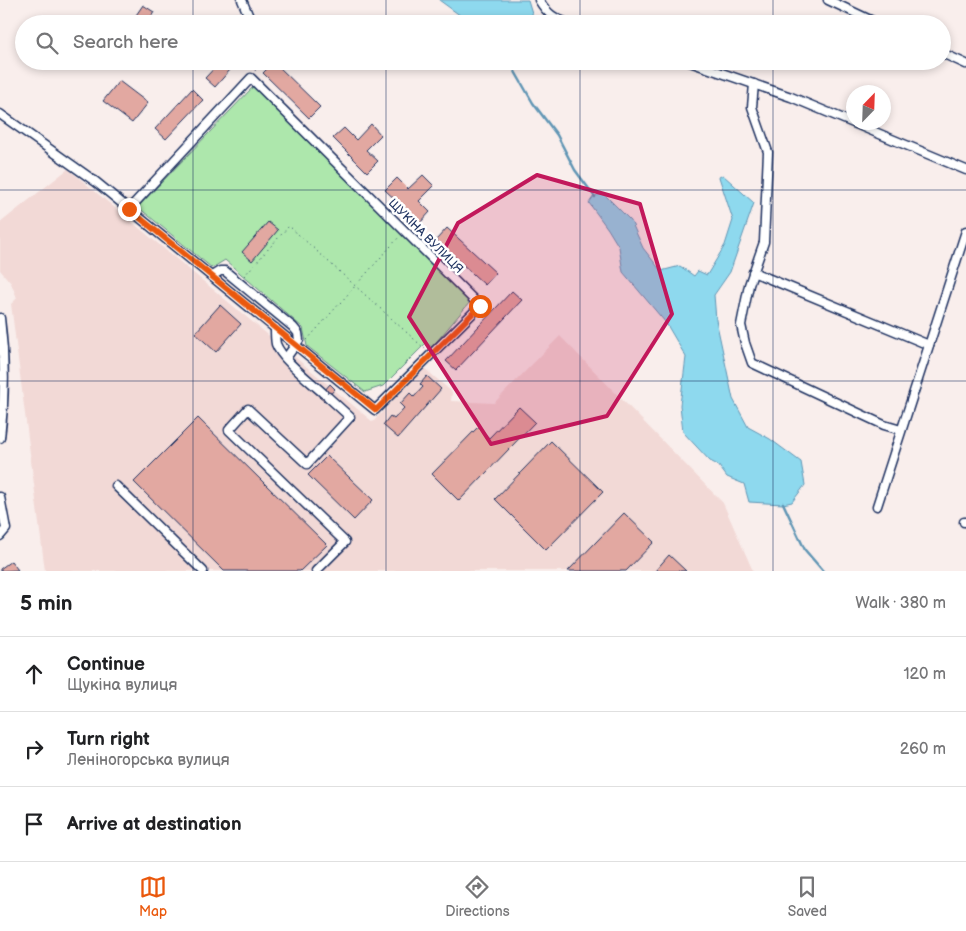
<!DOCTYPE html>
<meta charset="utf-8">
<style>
:root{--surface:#fff;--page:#f2f2f2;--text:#202124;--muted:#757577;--line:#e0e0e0;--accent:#ea580c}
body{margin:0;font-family:"Balsamiq Sans",sans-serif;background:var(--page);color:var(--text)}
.compass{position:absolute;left:846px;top:85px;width:45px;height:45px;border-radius:50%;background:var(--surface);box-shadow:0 2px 8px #0003;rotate:23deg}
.stop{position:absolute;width:15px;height:15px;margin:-11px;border:4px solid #ea580c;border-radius:50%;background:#fff}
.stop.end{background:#ea580c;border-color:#fff;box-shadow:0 1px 5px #0008}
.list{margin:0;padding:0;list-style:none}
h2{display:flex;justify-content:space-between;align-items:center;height:65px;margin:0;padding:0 20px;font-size:21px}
h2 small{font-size:16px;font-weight:400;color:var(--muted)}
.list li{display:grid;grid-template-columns:32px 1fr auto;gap:15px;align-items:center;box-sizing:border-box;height:75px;padding:0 20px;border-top:1px solid var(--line)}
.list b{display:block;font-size:19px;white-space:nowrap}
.list p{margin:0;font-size:16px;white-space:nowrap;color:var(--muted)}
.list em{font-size:16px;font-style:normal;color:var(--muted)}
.icon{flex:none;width:28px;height:28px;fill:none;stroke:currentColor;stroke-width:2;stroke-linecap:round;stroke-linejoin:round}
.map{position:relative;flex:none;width:966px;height:571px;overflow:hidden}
.search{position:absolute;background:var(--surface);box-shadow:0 2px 8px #0003;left:15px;right:15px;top:15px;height:55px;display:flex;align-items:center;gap:12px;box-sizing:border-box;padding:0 18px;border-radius:28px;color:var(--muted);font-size:19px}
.sheet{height:290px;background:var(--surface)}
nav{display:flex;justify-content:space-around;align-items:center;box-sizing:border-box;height:70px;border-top:1px solid var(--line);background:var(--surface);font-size:14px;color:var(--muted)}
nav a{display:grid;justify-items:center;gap:2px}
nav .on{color:var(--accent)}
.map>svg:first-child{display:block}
.built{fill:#f2d9d6}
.green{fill:#ade7ac;stroke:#648b85}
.water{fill:#8ed9ee;stroke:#6095b4}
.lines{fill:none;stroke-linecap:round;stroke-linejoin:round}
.stream{stroke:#6095b4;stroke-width:2.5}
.building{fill:#e2a8a1;stroke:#1b2f5e}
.minor-casing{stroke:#1b2f5e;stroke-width:11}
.path{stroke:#1b2f5e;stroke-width:1;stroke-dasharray:1 4;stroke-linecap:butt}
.minor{stroke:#fff;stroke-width:8}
.route{stroke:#ea580c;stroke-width:6}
.marked{fill:#c2185b;fill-opacity:0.2;stroke:#c2185b;stroke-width:4;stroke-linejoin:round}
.grid{fill:none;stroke:#1b2f5e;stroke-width:1;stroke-opacity:0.55}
.labels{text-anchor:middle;stroke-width:5;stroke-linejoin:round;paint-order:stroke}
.street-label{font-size:12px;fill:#1b2f5e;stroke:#fff}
</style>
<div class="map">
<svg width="966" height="571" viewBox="0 0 966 571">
<rect width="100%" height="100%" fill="#f9eeec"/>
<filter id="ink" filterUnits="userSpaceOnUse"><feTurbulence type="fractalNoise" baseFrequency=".02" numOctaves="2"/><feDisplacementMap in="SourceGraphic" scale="10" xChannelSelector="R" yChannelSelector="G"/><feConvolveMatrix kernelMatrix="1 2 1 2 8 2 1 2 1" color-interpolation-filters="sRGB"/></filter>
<g filter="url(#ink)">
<!-- built -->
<path class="built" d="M 68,169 L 373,422 L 423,367 L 452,392 L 451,401 L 494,403 L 560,336 L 723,503 L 753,571 L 45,571 L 11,304 L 17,298 L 11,283 L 0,270 L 0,223 Z"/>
<!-- green -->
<path class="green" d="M 253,87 L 470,302 L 432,347 L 426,343 L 383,386 L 365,392 L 307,346 L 303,328 L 225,260 L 212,268 L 138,207 Z"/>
<!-- water -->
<g class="water">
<path d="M 439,0 L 528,0 L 535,23 L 472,24 Z"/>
<path d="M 723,175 L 754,203 L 730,272 L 714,295 L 716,320 L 733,399 L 748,427 L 770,439 L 801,462 L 805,485 L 792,502 L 783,504 L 749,502 L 744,484 L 727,477 L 718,465 L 710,461 L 683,432 L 680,405 L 686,357 L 666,323 L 623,272 L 619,247 L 608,229 L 589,203 L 594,196 L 604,194 L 631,221 L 643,248 L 661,271 L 680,266 L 694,276 L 698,271 L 707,275 L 725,245 L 733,220 L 719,177 Z"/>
</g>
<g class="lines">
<!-- stream -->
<g class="stream">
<path d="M 509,61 L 533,103 L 557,135 L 575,170 L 595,197"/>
<path d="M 783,503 L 805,550 L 823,571"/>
</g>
</g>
<!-- building -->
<g class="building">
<path d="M 143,5 L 154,12 L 147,24 L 130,24 Z"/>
<path d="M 221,61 L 238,61 L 215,87 L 205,78 Z"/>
<path d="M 274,62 L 320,107 L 309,118 L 263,73 Z"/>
<path d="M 119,81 L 148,103 L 132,123 L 103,101 Z"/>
<path d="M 192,89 L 203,100 L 166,139 L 155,129 Z"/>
<path d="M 371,124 L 381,135 L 366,150 L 378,161 L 367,172 L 333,138 L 344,128 L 356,140 Z"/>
<path d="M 423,175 L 434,186 L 419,201 L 430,212 L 420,223 L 385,190 L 397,178 L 408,189 Z"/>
<path d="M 268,222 L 278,230 L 252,261 L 242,252 Z"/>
<path d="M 447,228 L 496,273 L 485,285 L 436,240 Z"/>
<path d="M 512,291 L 522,300 L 456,370 L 446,361 Z"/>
<path d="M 220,305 L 241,324 L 216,352 L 195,333 Z"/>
<path d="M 427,376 L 441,389 L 398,438 L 383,425 L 390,416 L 394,419 L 404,408 L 400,404 L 410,393 L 414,397 L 423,387 L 420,384 Z"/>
<path d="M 330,384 L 335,389 L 324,401 L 319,397 Z"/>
<path d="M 519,407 L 535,422 L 459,501 L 432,474 L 478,427 L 489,438 Z"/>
<path d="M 198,418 L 327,545 L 300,571 L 224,571 L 134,482 Z"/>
<path d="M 551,441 L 603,492 L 546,550 L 495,499 Z"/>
<path d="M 327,456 L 373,500 L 354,520 L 308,475 Z"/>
<path d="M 624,513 L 654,542 L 626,571 L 568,571 Z"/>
<path d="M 669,555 L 686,571 L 655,571 Z"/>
<path d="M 11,561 L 18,570 L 0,571 L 0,569 Z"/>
</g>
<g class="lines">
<!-- minor casing -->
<g class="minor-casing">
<g id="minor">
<path d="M 242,0 L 252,24"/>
<path d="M 539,0 C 548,15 554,18 570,24"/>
<path d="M 828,0 L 879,24"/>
<path d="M 942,53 L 966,64"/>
<path d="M 687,61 L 791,97 L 966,170"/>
<path d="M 754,84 L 752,107 L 768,152 L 764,242 L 749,285 L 741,325 L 745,343 L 752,363 L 884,425 L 901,430"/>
<path d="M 0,114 L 96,182 L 375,410 L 480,306 L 251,78 L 129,209"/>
<path d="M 753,272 L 929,345"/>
<path d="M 212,276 L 220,271 L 225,271 L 293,327 L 298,333 L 299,340 L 286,358"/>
<path d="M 0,318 C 5,357 5,399 0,438"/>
<path d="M 275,328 C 275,333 275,339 276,344 C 282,360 310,381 323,393"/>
<path d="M 116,486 L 203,571"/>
<path d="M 0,497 L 6,529 L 0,536"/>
<path d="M 877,506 L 966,231"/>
<path d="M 964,522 L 966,522"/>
<path d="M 316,571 L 345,542 L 229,430 L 248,409 L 307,464 L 350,417 L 328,397"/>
</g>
</g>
<!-- path -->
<g class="path">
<path d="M 255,71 L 260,61"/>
<path d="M 244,276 L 289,226 L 425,349"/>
<path d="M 307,340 L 399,237"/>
</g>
<!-- minor -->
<use href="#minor" class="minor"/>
</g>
</g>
<g class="lines" filter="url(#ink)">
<!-- route -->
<path class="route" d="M 129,209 L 376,410 L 480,306"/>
</g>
<!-- marked area -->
<path class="marked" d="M 537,175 L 640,204 L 672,314 L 607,416 L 491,444 L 409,317 L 458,223 Z"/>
<!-- grid -->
<path class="grid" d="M 193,0 L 193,24M 386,0 L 386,24M 580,0 L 580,24M 773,0 L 773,24M 193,61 L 193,571M 386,61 L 386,571M 580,61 L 580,571M 773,61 L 773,571M 0,190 L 966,190M 0,381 L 966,381"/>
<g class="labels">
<!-- street labels -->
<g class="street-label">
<text transform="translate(426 236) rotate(45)" y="4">ЩУКІНА ВУЛИЦЯ</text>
</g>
</g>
</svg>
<svg class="compass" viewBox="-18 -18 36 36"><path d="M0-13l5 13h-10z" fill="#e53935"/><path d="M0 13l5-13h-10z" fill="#757577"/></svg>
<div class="stop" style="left:480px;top:306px"></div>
<div class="stop end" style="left:129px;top:209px"></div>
<div class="search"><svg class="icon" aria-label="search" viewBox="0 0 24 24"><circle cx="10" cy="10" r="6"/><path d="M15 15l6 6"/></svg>Search here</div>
</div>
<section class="sheet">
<h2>5 min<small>Walk · 380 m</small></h2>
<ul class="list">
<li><svg class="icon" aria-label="ahead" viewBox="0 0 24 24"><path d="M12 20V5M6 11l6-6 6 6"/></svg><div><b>Continue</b><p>Щукіна вулиця</p></div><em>120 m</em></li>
<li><svg class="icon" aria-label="right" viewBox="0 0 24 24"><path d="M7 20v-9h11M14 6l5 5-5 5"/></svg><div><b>Turn right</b><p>Леніногорська вулиця</p></div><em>260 m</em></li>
<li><svg class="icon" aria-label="arrive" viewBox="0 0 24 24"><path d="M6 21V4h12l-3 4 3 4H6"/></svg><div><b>Arrive at destination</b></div></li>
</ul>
</section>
<nav>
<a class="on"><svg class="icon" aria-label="map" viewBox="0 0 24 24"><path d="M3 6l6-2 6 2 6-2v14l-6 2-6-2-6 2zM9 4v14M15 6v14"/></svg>Map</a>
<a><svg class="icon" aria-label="directions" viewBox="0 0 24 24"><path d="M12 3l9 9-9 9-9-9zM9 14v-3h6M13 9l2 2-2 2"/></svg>Directions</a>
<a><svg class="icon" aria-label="saved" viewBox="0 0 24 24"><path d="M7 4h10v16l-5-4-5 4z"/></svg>Saved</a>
</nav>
